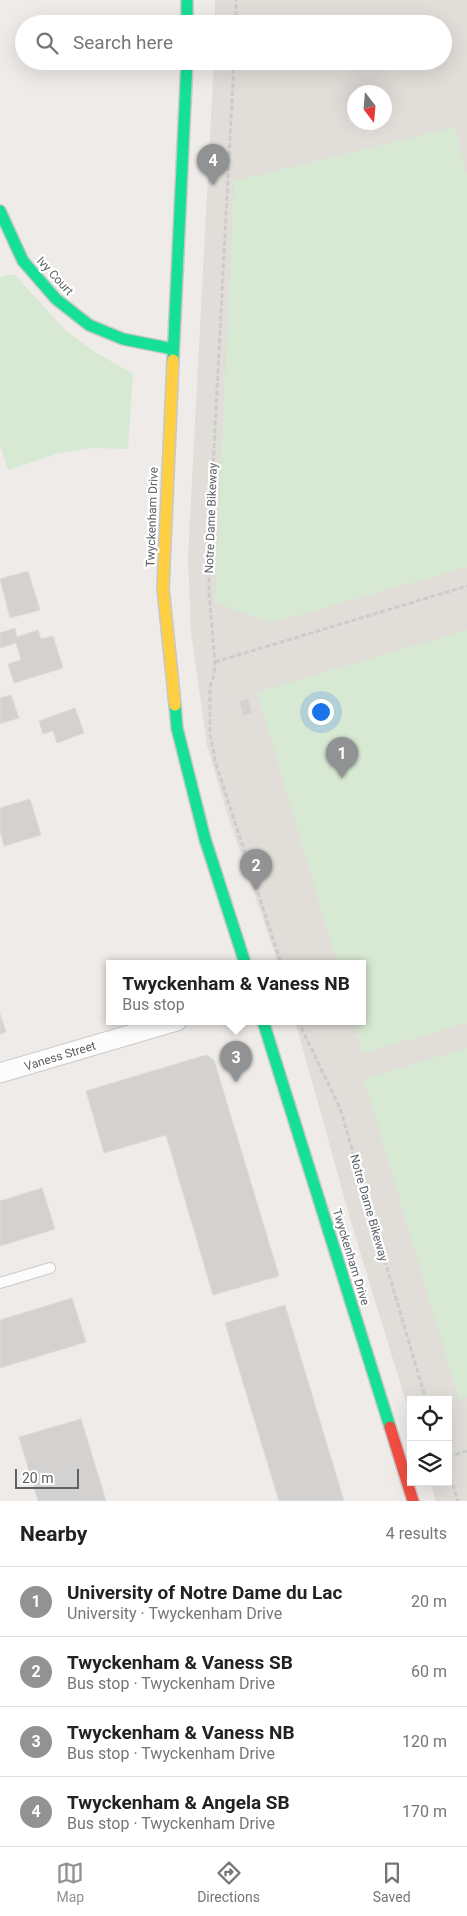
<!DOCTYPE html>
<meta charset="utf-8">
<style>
:root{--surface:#fff;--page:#f6f6f6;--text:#222;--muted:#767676;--line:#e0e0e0;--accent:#909294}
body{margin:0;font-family:Roboto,sans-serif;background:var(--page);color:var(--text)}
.controls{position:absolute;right:15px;bottom:15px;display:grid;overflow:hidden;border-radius:0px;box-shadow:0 5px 20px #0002}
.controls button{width:45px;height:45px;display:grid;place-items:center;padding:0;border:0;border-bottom:1px solid var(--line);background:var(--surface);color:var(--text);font:25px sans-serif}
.compass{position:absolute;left:347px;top:85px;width:45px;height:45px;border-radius:50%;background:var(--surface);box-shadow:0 5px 20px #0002;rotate:164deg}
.scale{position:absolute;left:15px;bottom:12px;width:64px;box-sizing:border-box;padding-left:5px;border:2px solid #5d6266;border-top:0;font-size:14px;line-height:18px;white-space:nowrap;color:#5d6266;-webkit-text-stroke:4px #fff;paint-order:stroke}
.you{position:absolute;left:320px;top:711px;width:18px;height:18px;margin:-12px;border:4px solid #fff;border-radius:50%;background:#1a73e8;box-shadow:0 0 0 8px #1a73e833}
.badge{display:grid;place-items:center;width:32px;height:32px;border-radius:50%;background:var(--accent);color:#fff;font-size:16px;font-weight:700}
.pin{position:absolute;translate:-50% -41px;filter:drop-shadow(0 1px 2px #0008)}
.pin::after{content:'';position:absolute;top:26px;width:18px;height:15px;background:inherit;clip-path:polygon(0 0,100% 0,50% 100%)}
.popup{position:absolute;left:106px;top:960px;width:260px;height:65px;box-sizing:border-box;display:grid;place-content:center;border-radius:0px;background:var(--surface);filter:drop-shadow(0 1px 4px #0005);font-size:16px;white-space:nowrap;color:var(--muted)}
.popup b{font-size:19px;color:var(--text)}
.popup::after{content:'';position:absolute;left:50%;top:100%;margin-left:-10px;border:10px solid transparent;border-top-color:var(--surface)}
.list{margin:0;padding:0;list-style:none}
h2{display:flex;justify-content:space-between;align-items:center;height:65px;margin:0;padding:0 20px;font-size:21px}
h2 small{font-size:16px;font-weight:400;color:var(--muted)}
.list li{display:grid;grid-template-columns:32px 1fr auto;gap:15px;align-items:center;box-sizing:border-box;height:70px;padding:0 20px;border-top:1px solid var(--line)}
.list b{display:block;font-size:19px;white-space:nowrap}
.list p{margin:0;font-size:16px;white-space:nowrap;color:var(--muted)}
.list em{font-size:16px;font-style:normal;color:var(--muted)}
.icon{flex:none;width:28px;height:28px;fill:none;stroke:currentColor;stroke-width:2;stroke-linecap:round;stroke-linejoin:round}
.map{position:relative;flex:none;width:467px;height:1501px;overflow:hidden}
.search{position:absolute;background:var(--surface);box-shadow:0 5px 20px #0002;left:15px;right:15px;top:15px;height:55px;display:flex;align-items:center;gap:12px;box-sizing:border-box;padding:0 18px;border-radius:28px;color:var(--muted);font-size:19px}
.sheet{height:345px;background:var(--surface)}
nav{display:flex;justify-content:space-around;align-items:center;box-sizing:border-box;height:70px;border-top:1px solid var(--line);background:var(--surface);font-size:14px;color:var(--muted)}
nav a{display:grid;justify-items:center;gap:2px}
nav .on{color:var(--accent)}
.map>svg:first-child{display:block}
.education{fill:#e1ddd8;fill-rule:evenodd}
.green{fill:#d7e9d3}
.building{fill:#d4d2d1;stroke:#dddad7}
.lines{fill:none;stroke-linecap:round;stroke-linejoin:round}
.lane-casing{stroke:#cacaca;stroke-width:12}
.street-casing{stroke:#cacaca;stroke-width:21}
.fast-casing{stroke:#c8c8c7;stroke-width:14}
.slow-casing{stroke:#c8c8c7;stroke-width:14}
.jam-casing{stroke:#c8c8c7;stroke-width:14}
.path{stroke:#cacecb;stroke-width:3;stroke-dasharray:5 2.5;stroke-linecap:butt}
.lane{stroke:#fcfcfc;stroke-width:10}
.street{stroke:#fcfcfc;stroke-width:19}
.fast{stroke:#16e098;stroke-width:11}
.slow{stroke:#ffcf43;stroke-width:11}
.jam{stroke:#f24e42;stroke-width:11}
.labels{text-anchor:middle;stroke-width:4.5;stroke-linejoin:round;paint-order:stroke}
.street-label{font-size:12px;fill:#5d6266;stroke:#fff}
</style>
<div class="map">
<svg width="467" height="1501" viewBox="0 0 467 1501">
<rect width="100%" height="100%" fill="#eeebe8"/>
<!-- education -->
<path class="education" d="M 215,0 L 467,0 L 467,1501 L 436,1501 L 430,1482 L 448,1482 L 448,1400 L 411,1400 L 411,1418 L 354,1232 L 295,1021 L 362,1021 L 362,963 L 278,963 L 226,810 L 207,745 L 191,633 L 188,557 L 214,61 L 443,61 L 443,24 L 215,24 ZM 354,92 L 384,92 L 384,122 L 354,122 Z"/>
<!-- green -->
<g class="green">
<path d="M 455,127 L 467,175 L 467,567 L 271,623 L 215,602 L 234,181 Z"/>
<path d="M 8,275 L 15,275 L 65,330 L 95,352 L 133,374 L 128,449 L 91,448 L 57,454 L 8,470 L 0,445 L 0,277 Z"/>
<path d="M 467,630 L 467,1023 L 363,1053 L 354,1021 L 362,1021 L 362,963 L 337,963 L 257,692 Z"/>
<path d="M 467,1048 L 467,1397 L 459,1400 L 364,1079 Z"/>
</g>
<!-- building -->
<g class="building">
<path d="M 28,571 L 40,610 L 10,618 L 0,579 Z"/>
<path d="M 15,628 L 17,637 L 38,630 L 41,639 L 53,636 L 63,668 L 14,683 L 8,664 L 21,660 L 16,643 L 0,648 L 0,633 Z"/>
<path d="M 11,695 L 19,718 L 0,724 L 0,698 Z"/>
<path d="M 248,698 L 252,713 L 243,716 L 239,701 Z"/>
<path d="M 75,708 L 84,733 L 57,743 L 53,731 L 43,734 L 39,721 Z"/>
<path d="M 30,799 L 41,835 L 4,846 L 0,831 L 0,808 Z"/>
<path d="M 0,1014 L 6,1032 L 0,1034 Z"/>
<path d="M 206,1055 L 214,1060 L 279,1276 L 213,1295 L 166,1135 L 104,1153 L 86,1091 Z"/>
<path d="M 42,1188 L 55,1229 L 0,1246 L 0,1201 Z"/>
<path d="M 72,1298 L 86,1342 L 0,1368 L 0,1320 Z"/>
<path d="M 285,1305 L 344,1501 L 279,1501 L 225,1323 Z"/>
<path d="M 81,1419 L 106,1501 L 38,1501 L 19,1437 Z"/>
</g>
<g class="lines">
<!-- lane casing -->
<g class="lane-casing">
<path id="lane" d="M 0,1283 L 50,1268"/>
</g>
<!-- street casing -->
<g class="street-casing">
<path id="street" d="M 0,1073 L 177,1021"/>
</g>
<!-- fast casing -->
<g class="fast-casing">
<g id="fast">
<path d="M 187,0 L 187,24"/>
<path d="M 0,211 L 23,261 L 56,299 L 89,325 L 123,339 L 173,349"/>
<path d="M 173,360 L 187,61"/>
<path d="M 175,705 L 177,728 L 205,839 L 245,963"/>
<path d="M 263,1021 L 390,1427"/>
</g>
</g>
<!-- slow casing -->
<g class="slow-casing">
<path id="slow" d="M 173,360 L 163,588 L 175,705"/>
</g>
<!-- jam casing -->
<g class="jam-casing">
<path id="jam" d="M 390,1427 L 413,1501"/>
</g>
<!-- path -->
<g class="path">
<path d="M 236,24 L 236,0"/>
<path d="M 234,61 L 209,545 L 209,594 L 215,662 L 214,675 L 210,687 L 210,734 L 216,764 L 281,963"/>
<path d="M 215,662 L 467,586"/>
<path d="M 298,1021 L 340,1108 L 426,1400"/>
<path d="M 448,1457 L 467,1451"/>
<path d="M 448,1470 L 458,1501"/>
</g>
<!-- lane -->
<use href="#lane" class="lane"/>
<!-- street -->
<use href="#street" class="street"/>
<!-- fast -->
<use href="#fast" class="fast"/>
<!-- slow -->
<use href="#slow" class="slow"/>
<!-- jam -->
<use href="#jam" class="jam"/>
</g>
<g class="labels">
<!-- street labels -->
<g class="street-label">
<text transform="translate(55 276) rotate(47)" y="4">Ivy Court</text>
<text transform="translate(152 517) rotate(-88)" y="4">Twyckenham Drive</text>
<text transform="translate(211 518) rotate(-88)" y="4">Notre Dame Bikeway</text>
<text transform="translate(60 1056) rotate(-17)" y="4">Vaness Street</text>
<text transform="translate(369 1208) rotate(74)" y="4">Notre Dame Bikeway</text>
<text transform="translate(351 1257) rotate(73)" y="4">Twyckenham Drive</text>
</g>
</g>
</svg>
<div class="controls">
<button><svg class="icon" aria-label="locate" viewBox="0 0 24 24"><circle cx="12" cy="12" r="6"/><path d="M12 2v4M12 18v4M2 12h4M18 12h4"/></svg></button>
<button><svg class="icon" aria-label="layers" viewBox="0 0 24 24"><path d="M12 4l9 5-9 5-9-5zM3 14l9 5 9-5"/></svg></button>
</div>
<svg class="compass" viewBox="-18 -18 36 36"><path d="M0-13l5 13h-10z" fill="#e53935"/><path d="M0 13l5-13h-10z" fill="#767676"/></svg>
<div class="scale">20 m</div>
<div class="you"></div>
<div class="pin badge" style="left:342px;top:778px">1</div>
<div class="pin badge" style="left:256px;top:890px">2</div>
<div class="pin badge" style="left:236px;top:1082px">3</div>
<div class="popup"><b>Twyckenham &amp; Vaness NB</b>Bus stop</div>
<div class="pin badge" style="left:213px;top:185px">4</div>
<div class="search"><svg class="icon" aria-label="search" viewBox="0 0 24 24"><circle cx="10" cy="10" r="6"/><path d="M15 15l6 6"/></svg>Search here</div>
</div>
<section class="sheet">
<h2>Nearby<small>4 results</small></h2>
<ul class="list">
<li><span class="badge">1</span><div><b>University of Notre Dame du Lac</b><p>University · Twyckenham Drive</p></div><em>20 m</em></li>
<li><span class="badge">2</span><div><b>Twyckenham &amp; Vaness SB</b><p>Bus stop · Twyckenham Drive</p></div><em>60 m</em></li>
<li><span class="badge">3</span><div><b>Twyckenham &amp; Vaness NB</b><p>Bus stop · Twyckenham Drive</p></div><em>120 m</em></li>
<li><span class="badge">4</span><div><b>Twyckenham &amp; Angela SB</b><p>Bus stop · Twyckenham Drive</p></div><em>170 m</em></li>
</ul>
</section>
<nav>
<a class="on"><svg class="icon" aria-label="map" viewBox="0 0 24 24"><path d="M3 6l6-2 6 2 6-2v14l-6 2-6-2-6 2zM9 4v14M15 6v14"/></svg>Map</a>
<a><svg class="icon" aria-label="directions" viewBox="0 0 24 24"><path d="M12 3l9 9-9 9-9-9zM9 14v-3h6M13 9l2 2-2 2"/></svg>Directions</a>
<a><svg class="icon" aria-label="saved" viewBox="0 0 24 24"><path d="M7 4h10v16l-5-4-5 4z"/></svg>Saved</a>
</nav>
